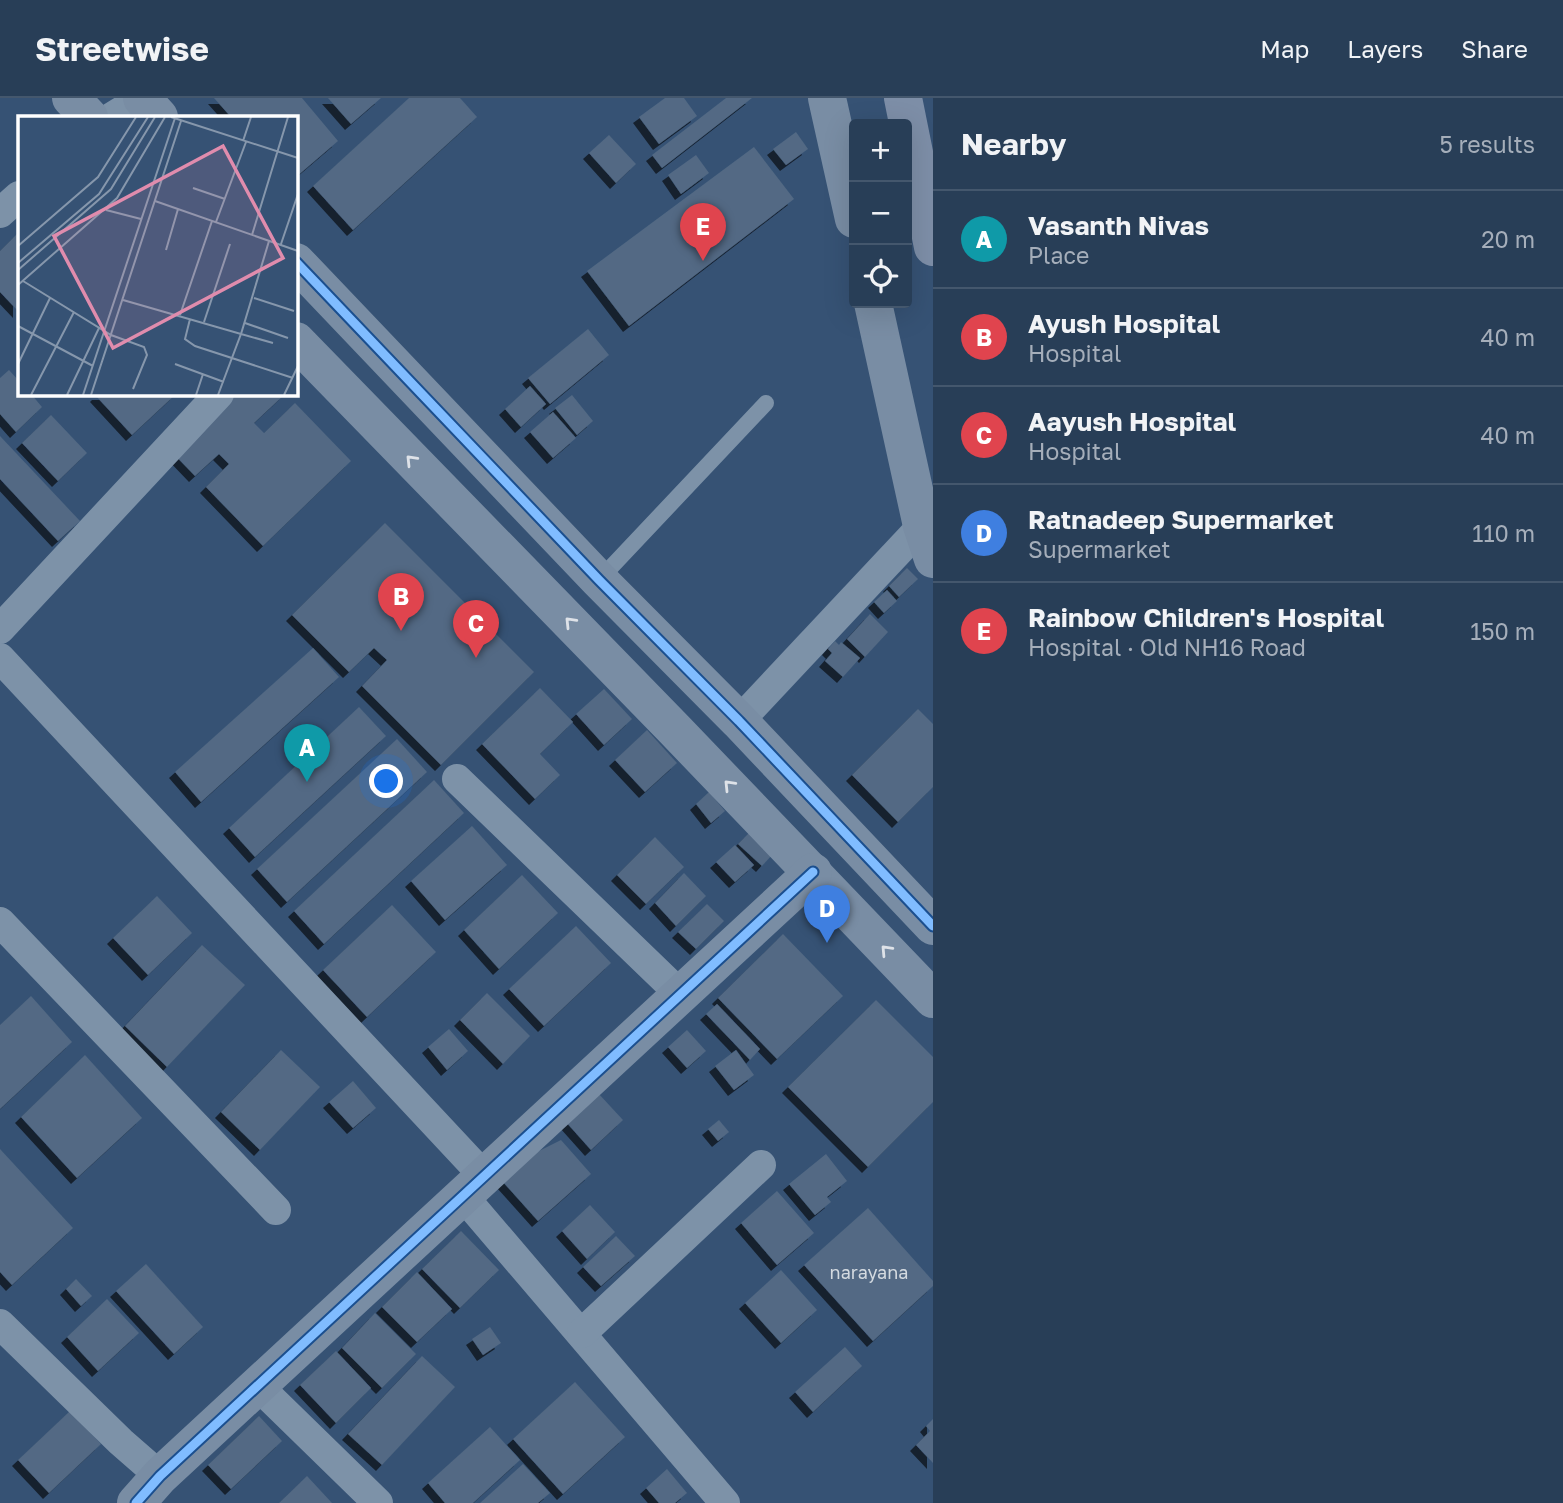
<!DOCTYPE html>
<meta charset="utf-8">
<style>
:root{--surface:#283e57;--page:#344961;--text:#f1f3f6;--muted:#a5aeba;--line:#44576d;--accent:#90b9f0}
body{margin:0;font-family:"Golos Text",sans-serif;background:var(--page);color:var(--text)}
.controls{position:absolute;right:21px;top:21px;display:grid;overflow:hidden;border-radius:7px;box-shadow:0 7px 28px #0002}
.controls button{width:63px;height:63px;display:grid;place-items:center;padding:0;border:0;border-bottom:2px solid var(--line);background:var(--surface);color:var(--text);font:35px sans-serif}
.you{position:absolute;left:387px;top:684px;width:24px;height:24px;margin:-18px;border:5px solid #fff;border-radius:50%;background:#1a73e8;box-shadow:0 0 0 10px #1a73e833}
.badge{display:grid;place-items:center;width:46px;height:46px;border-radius:50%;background:var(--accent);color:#fff;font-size:23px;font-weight:700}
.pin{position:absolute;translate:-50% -58px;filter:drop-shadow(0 2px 4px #0008)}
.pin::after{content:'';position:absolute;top:37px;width:24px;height:21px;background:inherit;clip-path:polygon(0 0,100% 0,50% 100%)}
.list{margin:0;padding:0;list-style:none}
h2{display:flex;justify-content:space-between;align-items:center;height:91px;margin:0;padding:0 28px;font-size:30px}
h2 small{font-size:23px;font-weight:400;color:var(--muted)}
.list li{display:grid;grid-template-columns:46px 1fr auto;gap:21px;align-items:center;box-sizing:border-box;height:98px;padding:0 28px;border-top:2px solid var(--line)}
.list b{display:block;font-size:26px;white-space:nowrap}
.list p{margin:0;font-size:23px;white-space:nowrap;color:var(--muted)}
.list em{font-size:23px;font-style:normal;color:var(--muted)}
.icon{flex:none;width:38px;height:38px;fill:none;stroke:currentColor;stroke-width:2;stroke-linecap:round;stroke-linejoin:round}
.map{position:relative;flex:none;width:933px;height:1405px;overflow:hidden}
header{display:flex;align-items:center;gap:42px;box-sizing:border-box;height:98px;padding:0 35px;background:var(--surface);border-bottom:2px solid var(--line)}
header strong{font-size:33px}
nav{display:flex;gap:38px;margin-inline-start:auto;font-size:24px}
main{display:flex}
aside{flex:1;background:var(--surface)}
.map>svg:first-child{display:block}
.building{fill:#526984;filter:url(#shadow)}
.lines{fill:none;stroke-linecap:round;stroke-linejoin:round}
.lane{stroke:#7d92a8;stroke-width:16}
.street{stroke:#7d92a8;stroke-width:30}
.secondary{stroke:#798da4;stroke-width:38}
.primary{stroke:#7d8ea7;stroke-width:38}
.cycleway-casing{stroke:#1b4f8f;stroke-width:13}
.cycleway{stroke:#80bcff;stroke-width:9}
.oneway{stroke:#dee2e8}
.labels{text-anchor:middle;stroke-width:7;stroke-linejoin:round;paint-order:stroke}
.number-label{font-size:18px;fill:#d4dae0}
.inset-road{fill:none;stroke:#8697ac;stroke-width:2}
.view{fill:#e08cad;fill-opacity:0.15;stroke:#e08cad;stroke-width:3.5}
.inset-edge{fill:none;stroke:#fff;stroke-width:3.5}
</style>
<header>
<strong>Streetwise</strong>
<nav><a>Map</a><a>Layers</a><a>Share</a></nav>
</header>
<main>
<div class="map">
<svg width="933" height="1405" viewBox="0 0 933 1405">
<defs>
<filter id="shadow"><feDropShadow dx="-6" dy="6" stdDeviation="0" flood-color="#0009"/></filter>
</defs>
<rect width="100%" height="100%" fill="#365274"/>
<!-- building -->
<g class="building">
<path d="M 214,0 L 302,0 L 338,43 L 296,79 L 296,19 L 231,19 Z"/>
<path d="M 328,0 L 381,0 L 351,26 Z"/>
<path d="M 409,0 L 460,0 L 477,19 L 353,132 L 313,88 Z"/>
<path d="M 665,0 L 684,0 L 697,18 L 659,46 L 639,19 Z"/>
<path d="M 726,0 L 752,0 L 662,70 L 652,57 Z"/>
<path d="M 796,34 L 808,51 L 786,67 L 773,51 Z"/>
<path d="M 609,37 L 636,66 L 616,85 L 589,55 Z"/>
<path d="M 754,49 L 794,101 L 629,228 L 587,173 Z"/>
<path d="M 696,57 L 709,75 L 681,96 L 668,77 Z"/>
<path d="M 19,134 L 19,214 L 0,194 L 0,153 Z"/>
<path d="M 588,231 L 609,257 L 550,306 L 528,280 Z"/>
<path d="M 9,272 L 19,283 L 19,296 L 31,296 L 42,309 L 16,334 L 0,316 L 0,280 Z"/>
<path d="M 530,288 L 546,306 L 521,329 L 505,311 Z"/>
<path d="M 98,296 L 176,296 L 132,337 L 96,298 Z"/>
<path d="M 228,296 L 285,296 L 254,325 L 264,335 L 295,305 L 351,363 L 263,448 L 206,389 L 229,366 L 219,356 L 195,378 L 170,352 Z"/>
<path d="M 572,297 L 593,323 L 577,337 L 555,310 Z"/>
<path d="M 553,314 L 576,340 L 553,360 L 530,334 Z"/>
<path d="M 51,317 L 87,355 L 58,383 L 22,345 Z"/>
<path d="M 0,338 L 80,423 L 58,443 L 0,381 Z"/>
<path d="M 385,425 L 534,574 L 441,667 L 362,588 L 387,562 L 374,550 L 349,574 L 292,517 Z"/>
<path d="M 907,470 L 918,481 L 899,499 L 889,488 Z"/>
<path d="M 887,492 L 897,503 L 884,515 L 874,504 Z"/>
<path d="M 870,516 L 888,534 L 865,559 L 847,541 Z"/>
<path d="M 835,543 L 839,547 L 841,544 L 860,560 L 843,579 L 825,563 L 832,555 L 828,551 Z"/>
<path d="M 313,550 L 339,579 L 201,704 L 175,674 Z"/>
<path d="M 540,590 L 573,624 L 540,656 L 560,677 L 535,701 L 482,646 Z"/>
<path d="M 604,591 L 632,621 L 604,647 L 576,616 Z"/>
<path d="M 359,609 L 386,638 L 255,759 L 229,730 Z"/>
<path d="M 918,611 L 933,626 L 933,689 L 898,724 L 852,677 Z"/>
<path d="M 647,632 L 677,665 L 645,694 L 615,662 Z"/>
<path d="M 397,641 L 427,674 L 287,804 L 257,771 Z"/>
<path d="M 434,682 L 464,715 L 324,846 L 294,813 Z"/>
<path d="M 709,694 L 725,713 L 711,725 L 696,706 Z"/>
<path d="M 472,728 L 507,767 L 445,822 L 411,783 Z"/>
<path d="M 750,734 L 772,757 L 762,768 L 738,746 Z"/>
<path d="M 655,739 L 684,769 L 646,806 L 617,777 Z"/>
<path d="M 735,747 L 754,767 L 735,784 L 716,764 Z"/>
<path d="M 684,775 L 706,798 L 676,828 L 655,805 Z"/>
<path d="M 522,777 L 558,815 L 499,871 L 464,832 Z"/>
<path d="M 157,798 L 192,835 L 148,877 L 113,840 Z"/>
<path d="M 707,806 L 724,823 L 696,851 L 678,834 Z"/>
<path d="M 392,807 L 436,854 L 367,919 L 323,872 Z"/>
<path d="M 576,828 L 611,865 L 544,928 L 509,891 Z"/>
<path d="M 783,836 L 843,898 L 777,961 L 718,900 Z"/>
<path d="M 202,847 L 245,887 L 167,969 L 125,928 Z"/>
<path d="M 487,895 L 530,938 L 503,966 L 460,922 Z"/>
<path d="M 31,898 L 72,944 L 0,1011 L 0,927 Z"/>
<path d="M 876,902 L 933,959 L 933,1004 L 868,1069 L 788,989 Z"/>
<path d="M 717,906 L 760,951 L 750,962 L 706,916 Z"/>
<path d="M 449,931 L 468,953 L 447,972 L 428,949 Z"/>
<path d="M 687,932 L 706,953 L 687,970 L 668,949 Z"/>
<path d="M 281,952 L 320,989 L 260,1052 L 221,1014 Z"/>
<path d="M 736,952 L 754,977 L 734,992 L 715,968 Z"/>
<path d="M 85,957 L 142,1020 L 77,1080 L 21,1019 Z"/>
<path d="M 353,983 L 376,1010 L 353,1030 L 329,1004 Z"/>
<path d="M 598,995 L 623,1022 L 591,1052 L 566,1024 Z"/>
<path d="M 719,1022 L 729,1034 L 718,1043 L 708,1031 Z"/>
<path d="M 561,1042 L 591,1076 L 538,1123 L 503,1084 L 533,1056 Z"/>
<path d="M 0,1051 L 73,1130 L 12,1187 L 0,1174 Z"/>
<path d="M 826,1056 L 847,1083 L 827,1099 L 831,1104 L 815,1117 L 789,1086 Z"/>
<path d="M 777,1093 L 814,1135 L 777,1167 L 741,1125 Z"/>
<path d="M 590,1107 L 615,1134 L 587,1161 L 562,1133 Z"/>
<path d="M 868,1110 L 933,1183 L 933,1188 L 873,1243 L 804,1167 Z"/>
<path d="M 461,1133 L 499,1172 L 460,1210 L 422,1171 Z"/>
<path d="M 616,1138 L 635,1158 L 601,1188 L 583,1169 Z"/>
<path d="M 146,1166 L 203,1229 L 174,1256 L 116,1193 Z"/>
<path d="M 781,1172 L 817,1212 L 781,1245 L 745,1205 Z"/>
<path d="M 417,1174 L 452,1211 L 417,1244 L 382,1209 Z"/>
<path d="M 76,1181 L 92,1198 L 81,1208 L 66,1191 Z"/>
<path d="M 107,1201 L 139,1235 L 98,1273 L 67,1239 Z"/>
<path d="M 375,1215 L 416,1256 L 382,1290 L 342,1250 Z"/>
<path d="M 490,1229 L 501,1245 L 483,1257 L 472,1241 Z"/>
<path d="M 845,1249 L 862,1268 L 813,1314 L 795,1294 Z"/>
<path d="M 336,1253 L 371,1290 L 336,1325 L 300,1287 Z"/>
<path d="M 422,1258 L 455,1289 L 382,1367 L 348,1336 Z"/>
<path d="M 575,1284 L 625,1339 L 563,1396 L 513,1341 Z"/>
<path d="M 70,1313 L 101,1346 L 49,1395 L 18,1362 Z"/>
<path d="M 259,1318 L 282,1343 L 231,1391 L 208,1367 Z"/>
<path d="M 933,1321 L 933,1365 L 916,1347 L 930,1333 L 926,1328 Z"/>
<path d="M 490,1329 L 520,1362 L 473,1405 L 445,1405 L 428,1385 Z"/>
<path d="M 523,1366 L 550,1395 L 538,1405 L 480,1405 Z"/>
<path d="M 667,1371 L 687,1395 L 675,1405 L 659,1405 L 646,1390 Z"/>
<path d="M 307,1378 L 332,1405 L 279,1405 Z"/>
</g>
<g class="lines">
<!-- lane -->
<path class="lane" d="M 599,482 L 766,305"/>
<!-- street -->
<g class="street">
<path d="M 112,19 L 143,0"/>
<path d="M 0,115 L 19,98"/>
<path d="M 0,531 L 219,296"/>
<path d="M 0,560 L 483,1077"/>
<path d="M 739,623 L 922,428"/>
<path d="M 457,681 L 680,896"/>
<path d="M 0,824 L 276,1112"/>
<path d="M 463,1098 L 725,1405"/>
<path d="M 0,1226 L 121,1344 L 160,1378"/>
<path d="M 582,1235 L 761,1067"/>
<path d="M 258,1288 L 378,1405"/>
</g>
<!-- secondary -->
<g class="secondary">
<path d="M 71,0 L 89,19"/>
<path d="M 142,0 L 159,19"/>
<path d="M 827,0 L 854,121"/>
<path d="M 296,164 L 599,482 L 739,623 L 933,828"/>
<path d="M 873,205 L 922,428 L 933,461"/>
<path d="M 296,243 L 675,632 L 933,901"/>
<path d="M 136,1405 L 160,1378 L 813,774"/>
</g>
<!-- primary -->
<path class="primary" d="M 903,0 L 933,149"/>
<!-- cycleway casing -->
<g class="cycleway-casing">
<g id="cycleway">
<path d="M 296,164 L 599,482 L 739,623 L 933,828"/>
<path d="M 136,1405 L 160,1378 L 813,774"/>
</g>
</g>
<!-- cycleway -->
<use href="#cycleway" class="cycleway"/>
</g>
<!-- one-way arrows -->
<defs><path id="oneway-chevron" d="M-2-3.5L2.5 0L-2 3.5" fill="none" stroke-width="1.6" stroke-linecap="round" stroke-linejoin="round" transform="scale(1.75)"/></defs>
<g class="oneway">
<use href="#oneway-chevron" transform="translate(411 362) rotate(-134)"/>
<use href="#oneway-chevron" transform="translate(570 524) rotate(-134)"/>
<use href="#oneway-chevron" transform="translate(729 687) rotate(-134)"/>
<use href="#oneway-chevron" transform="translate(886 852) rotate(-133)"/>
</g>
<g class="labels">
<!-- number labels -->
<g class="number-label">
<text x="869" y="1181">narayana</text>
</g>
</g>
<!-- overview -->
<g transform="translate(18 18)">
<rect width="280" height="280" fill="#365274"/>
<path class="inset-road" d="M 153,1 L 280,42M 225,25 L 233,1M 175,72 L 207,83M 137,85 L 280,135M 88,94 L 123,103M 198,106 L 228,26M 234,119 L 270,1M 263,128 L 280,78M 0,130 L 80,61 L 118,1M 148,134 L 160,93M 0,147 L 81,78 L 130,1M 0,154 L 93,73 L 137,1M 5,165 L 93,219 L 126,231 L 129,239 L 115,273M 0,169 L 99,82 L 147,1M 236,182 L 276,195M 105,184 L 223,218 L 251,125M 162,199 L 194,105M 172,203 L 167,223 L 177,230 L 275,262M 186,206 L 212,128M 227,207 L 270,222M 0,210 L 75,250M 0,248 L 32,182M 157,248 L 206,266M 13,279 L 56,196M 49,279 L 81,212M 65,279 L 157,2M 73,279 L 163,5M 178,279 L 185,258M 200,279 L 223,218 L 255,227M 266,279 L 280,250"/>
<path class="view" d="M 205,30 L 265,142 L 95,232 L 36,120 Z"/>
<rect width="280" height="280" class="inset-edge"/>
</g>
</svg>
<div class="controls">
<button>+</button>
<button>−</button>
<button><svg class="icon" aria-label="locate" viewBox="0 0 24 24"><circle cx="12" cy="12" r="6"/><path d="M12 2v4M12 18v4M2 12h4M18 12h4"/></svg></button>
</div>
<div class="you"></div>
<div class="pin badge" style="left:307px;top:684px;background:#0f9aa8">A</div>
<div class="pin badge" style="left:401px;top:533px;background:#e0444e">B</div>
<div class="pin badge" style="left:476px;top:560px;background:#e0444e">C</div>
<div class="pin badge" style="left:827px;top:845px;background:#3f7fe0">D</div>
<div class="pin badge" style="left:703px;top:163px;background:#e0444e">E</div>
</div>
<aside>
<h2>Nearby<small>5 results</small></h2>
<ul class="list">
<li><span class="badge" style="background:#0f9aa8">A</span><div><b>Vasanth Nivas</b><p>Place</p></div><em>20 m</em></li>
<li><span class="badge" style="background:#e0444e">B</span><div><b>Ayush Hospital</b><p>Hospital</p></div><em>40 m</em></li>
<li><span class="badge" style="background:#e0444e">C</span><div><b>Aayush Hospital</b><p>Hospital</p></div><em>40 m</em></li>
<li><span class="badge" style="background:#3f7fe0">D</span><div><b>Ratnadeep Supermarket</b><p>Supermarket</p></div><em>110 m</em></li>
<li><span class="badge" style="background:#e0444e">E</span><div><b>Rainbow Children's Hospital</b><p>Hospital · Old NH16 Road</p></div><em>150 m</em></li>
</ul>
</aside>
</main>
